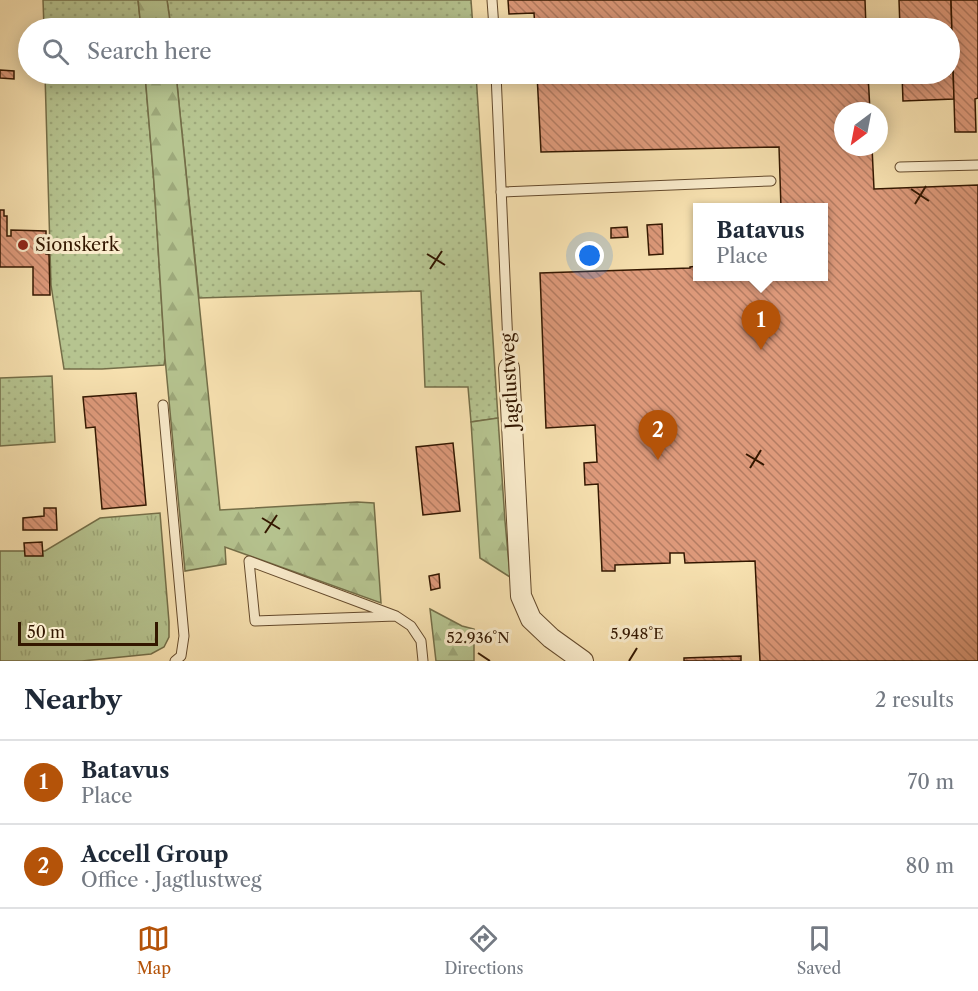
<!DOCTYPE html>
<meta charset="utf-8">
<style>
:root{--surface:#fff;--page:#f2f2f3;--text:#1f2937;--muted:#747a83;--line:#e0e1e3;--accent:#b45309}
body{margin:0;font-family:"Libre Caslon Text",serif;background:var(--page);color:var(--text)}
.compass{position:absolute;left:834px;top:102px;width:54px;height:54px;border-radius:50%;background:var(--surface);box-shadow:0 3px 15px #0003;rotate:212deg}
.scale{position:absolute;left:18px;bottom:15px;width:140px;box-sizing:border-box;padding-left:6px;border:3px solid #331700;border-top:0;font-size:16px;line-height:21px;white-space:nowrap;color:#331700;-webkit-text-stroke:4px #faeccc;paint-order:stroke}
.you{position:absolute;left:590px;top:256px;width:21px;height:21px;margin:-15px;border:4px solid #fff;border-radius:50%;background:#1a73e8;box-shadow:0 0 0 9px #1a73e833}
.badge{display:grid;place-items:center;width:39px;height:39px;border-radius:50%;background:var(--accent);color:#fff;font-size:20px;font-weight:700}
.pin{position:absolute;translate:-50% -50px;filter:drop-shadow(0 2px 3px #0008)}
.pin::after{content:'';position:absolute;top:32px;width:21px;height:18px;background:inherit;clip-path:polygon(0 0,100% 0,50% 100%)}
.popup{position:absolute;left:693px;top:203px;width:135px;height:78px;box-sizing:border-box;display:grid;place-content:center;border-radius:0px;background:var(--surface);filter:drop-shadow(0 2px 4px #0005);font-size:20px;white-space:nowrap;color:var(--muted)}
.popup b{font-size:22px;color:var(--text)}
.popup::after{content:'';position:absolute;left:50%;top:100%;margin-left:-12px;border:12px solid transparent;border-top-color:var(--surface)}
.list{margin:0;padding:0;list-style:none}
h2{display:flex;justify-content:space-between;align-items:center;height:78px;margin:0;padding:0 24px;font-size:26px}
h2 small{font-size:20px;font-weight:400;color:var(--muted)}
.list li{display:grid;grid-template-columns:39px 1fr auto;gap:18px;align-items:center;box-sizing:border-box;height:84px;padding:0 24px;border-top:2px solid var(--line)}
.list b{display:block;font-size:22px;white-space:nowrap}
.list p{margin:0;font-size:20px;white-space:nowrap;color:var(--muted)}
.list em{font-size:20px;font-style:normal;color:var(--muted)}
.icon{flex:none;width:33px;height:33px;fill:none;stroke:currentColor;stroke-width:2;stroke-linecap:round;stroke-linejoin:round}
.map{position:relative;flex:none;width:978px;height:661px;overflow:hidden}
.search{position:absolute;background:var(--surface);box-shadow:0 3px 15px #0003;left:18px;right:18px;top:18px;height:66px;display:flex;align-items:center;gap:15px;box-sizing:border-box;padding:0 21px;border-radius:33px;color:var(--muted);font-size:22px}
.sheet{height:246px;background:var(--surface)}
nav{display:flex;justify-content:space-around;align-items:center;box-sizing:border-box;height:84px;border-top:2px solid var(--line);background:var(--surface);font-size:16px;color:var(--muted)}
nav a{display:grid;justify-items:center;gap:3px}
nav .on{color:var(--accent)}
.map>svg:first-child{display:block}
.grass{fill:url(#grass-dots);stroke:#746e48;stroke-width:1.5}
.forest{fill:url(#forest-firs);stroke:#746e48;stroke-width:1.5}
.park{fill:url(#park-tufts);stroke:#746e48;stroke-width:1.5}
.building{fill:url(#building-back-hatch);stroke:#331700;stroke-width:1.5}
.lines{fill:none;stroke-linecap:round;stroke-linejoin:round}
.lane-casing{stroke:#644a2c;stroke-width:11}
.street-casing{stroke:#644a2c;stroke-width:22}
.lane{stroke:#faeccc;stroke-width:9}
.street{stroke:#faeccc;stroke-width:20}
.ticks{fill:none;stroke:#331700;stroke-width:2}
.poi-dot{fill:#8f2418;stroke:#faeccc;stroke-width:2}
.labels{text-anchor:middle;stroke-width:6;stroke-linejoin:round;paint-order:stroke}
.poi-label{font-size:18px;fill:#331700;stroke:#faeccc;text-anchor:start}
.street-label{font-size:18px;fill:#331700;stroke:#faeccc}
.ticks-label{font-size:15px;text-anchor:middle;fill:#331700;stroke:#faeccc;stroke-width:6;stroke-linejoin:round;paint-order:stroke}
</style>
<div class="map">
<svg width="978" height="661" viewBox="0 0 978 661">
<defs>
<pattern id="grass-dots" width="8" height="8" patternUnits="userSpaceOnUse" patternTransform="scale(1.5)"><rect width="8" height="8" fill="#b6c490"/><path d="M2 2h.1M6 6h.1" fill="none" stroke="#9da87a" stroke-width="1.8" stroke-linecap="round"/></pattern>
<pattern id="forest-firs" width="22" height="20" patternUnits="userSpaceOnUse" patternTransform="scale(1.5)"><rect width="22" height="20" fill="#b6c490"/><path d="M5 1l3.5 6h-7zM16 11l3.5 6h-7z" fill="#9da87a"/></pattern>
<pattern id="park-tufts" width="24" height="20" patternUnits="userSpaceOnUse" patternTransform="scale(1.5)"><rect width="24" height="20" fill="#b6c490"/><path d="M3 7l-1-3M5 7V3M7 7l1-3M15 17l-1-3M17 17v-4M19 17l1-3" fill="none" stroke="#9da87a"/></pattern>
<pattern id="building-back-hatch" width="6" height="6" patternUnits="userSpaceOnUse" patternTransform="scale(1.5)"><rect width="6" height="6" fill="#dd997a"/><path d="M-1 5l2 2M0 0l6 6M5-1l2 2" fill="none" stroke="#b47c62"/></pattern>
</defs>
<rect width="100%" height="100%" fill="#f7e1b0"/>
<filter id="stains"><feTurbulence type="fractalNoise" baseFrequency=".00333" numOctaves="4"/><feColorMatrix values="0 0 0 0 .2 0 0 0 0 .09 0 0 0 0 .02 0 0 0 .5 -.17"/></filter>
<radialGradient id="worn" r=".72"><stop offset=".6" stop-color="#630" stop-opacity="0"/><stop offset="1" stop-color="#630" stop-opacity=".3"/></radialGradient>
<!-- grass -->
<g class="grass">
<path d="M 43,0 L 138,0 L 141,28 L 44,28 Z"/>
<path d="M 167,0 L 471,0 L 473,28 L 171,28 Z"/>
<path d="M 45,74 L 145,74 L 154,183 L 165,358 L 164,365 L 102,369 L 64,369 L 51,285 Z"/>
<path d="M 176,74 L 476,74 L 498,418 L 471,422 L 468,387 L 425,387 L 421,291 L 199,298 Z"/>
<path d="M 52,376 L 55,442 L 0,446 L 0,378 Z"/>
</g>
<!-- forest -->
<g class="forest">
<path d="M 138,0 L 167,0 L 171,28 L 141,28 Z"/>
<path d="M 145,74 L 176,74 L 220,510 L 357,502 L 374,503 L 381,603 L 225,547 L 226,564 L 185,571 L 165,358 L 154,183 Z"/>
<path d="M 498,418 L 505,521 L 510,577 L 480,558 L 471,422 Z"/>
<path d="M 430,609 L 462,626 L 474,629 L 474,661 L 436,661 Z"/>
</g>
<!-- park -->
<path class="park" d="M 160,513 L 169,622 L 169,637 L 164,647 L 151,654 L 82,661 L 0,661 L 0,551 L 45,551 L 100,518 Z"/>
<!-- building -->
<g class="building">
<path d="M 508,0 L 865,0 L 866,28 L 535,28 L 534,13 L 509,14 Z"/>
<path d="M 899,0 L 951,0 L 954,99 L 903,101 L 902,74 L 950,74 L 950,28 L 900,28 Z"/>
<path d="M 951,0 L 978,0 L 978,98 L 975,99 L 976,132 L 955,132 Z"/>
<path d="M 0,70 L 14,71 L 14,79 L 0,78 Z"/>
<path d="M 537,74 L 868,74 L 870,111 L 843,111 L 843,147 L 872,147 L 874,189 L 978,185 L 978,661 L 760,661 L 755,561 L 685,563 L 684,553 L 670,553 L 670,563 L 615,565 L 615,571 L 602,571 L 598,484 L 585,485 L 584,463 L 597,462 L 595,425 L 546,428 L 540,273 L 690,268 L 690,267 L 698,266 L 698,276 L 824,276 L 824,208 L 781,208 L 779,147 L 541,152 Z"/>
<path d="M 0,210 L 4,210 L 4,216 L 7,216 L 7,236 L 11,236 L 11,230 L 46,231 L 46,254 L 49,254 L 50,295 L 33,295 L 33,267 L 0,267 Z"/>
<path d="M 662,224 L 663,254 L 649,255 L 647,225 Z"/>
<path d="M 627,227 L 628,237 L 611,238 L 611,228 Z"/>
<path d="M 136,393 L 146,505 L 102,509 L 95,427 L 86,428 L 83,397 Z"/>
<path d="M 453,443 L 460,511 L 423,515 L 416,447 Z"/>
<path d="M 44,508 L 56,508 L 57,530 L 23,530 L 23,518 L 44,516 Z"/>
<path d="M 42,542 L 43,556 L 25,556 L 24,543 Z"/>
<path d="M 439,574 L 440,588 L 431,590 L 429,576 Z"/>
<path d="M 741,656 L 741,661 L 684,661 L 684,658 Z"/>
</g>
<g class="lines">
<!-- lane casing -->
<g class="lane-casing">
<g id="lane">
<path d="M 492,0 L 494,28"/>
<path d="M 496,74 L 509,368"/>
<path d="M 900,167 L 978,165"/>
<path d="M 501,192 L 771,181"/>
<path d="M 163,405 L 184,636 L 181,656 L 175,661"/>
<path d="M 396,616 L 255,621 L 249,561 L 396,616 L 411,626 L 421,641 L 423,661"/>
</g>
</g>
<!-- street casing -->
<g class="street-casing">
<path id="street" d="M 509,368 L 521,596 L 531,619 L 551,638 L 583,661"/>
</g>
<!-- lane -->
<use href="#lane" class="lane"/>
<!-- street -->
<use href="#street" class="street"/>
</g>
<!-- ticks -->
<path class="ticks" d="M 911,189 L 929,201M 915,204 L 926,186M 427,254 L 445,265M 430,269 L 442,251M 746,454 L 764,465M 750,468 L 761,450M 262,518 L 280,529M 265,533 L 277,515M 478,653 L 490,661M 629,661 L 637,648"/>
<!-- markers -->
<circle class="poi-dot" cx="23" cy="245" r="6"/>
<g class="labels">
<!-- poi labels -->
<g class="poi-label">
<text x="35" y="251">Sionskerk</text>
</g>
<!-- street labels -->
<g class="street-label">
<text transform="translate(510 381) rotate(-93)" y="6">Jagtlustweg</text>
</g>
</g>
<g class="ticks-label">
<text x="637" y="639">5.948°E</text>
<text x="478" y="643">52.936°N</text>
</g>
<rect width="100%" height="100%" filter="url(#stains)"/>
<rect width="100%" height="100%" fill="url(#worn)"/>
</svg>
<svg class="compass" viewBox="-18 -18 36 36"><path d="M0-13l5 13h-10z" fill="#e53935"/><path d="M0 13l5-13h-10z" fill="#747a83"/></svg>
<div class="scale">50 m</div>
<div class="you"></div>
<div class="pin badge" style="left:761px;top:350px">1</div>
<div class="popup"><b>Batavus</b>Place</div>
<div class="pin badge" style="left:658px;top:460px">2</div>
<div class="search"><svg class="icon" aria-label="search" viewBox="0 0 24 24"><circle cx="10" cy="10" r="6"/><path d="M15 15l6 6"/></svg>Search here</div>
</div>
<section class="sheet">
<h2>Nearby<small>2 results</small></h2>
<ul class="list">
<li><span class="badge">1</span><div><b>Batavus</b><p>Place</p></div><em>70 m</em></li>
<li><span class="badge">2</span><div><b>Accell Group</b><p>Office · Jagtlustweg</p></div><em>80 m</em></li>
</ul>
</section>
<nav>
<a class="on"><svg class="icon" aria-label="map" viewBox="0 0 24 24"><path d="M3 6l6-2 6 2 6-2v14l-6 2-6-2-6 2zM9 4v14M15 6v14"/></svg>Map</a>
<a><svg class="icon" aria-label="directions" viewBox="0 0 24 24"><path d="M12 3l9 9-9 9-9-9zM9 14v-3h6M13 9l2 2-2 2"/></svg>Directions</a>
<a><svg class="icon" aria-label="saved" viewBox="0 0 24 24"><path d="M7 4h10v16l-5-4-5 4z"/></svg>Saved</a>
</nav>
